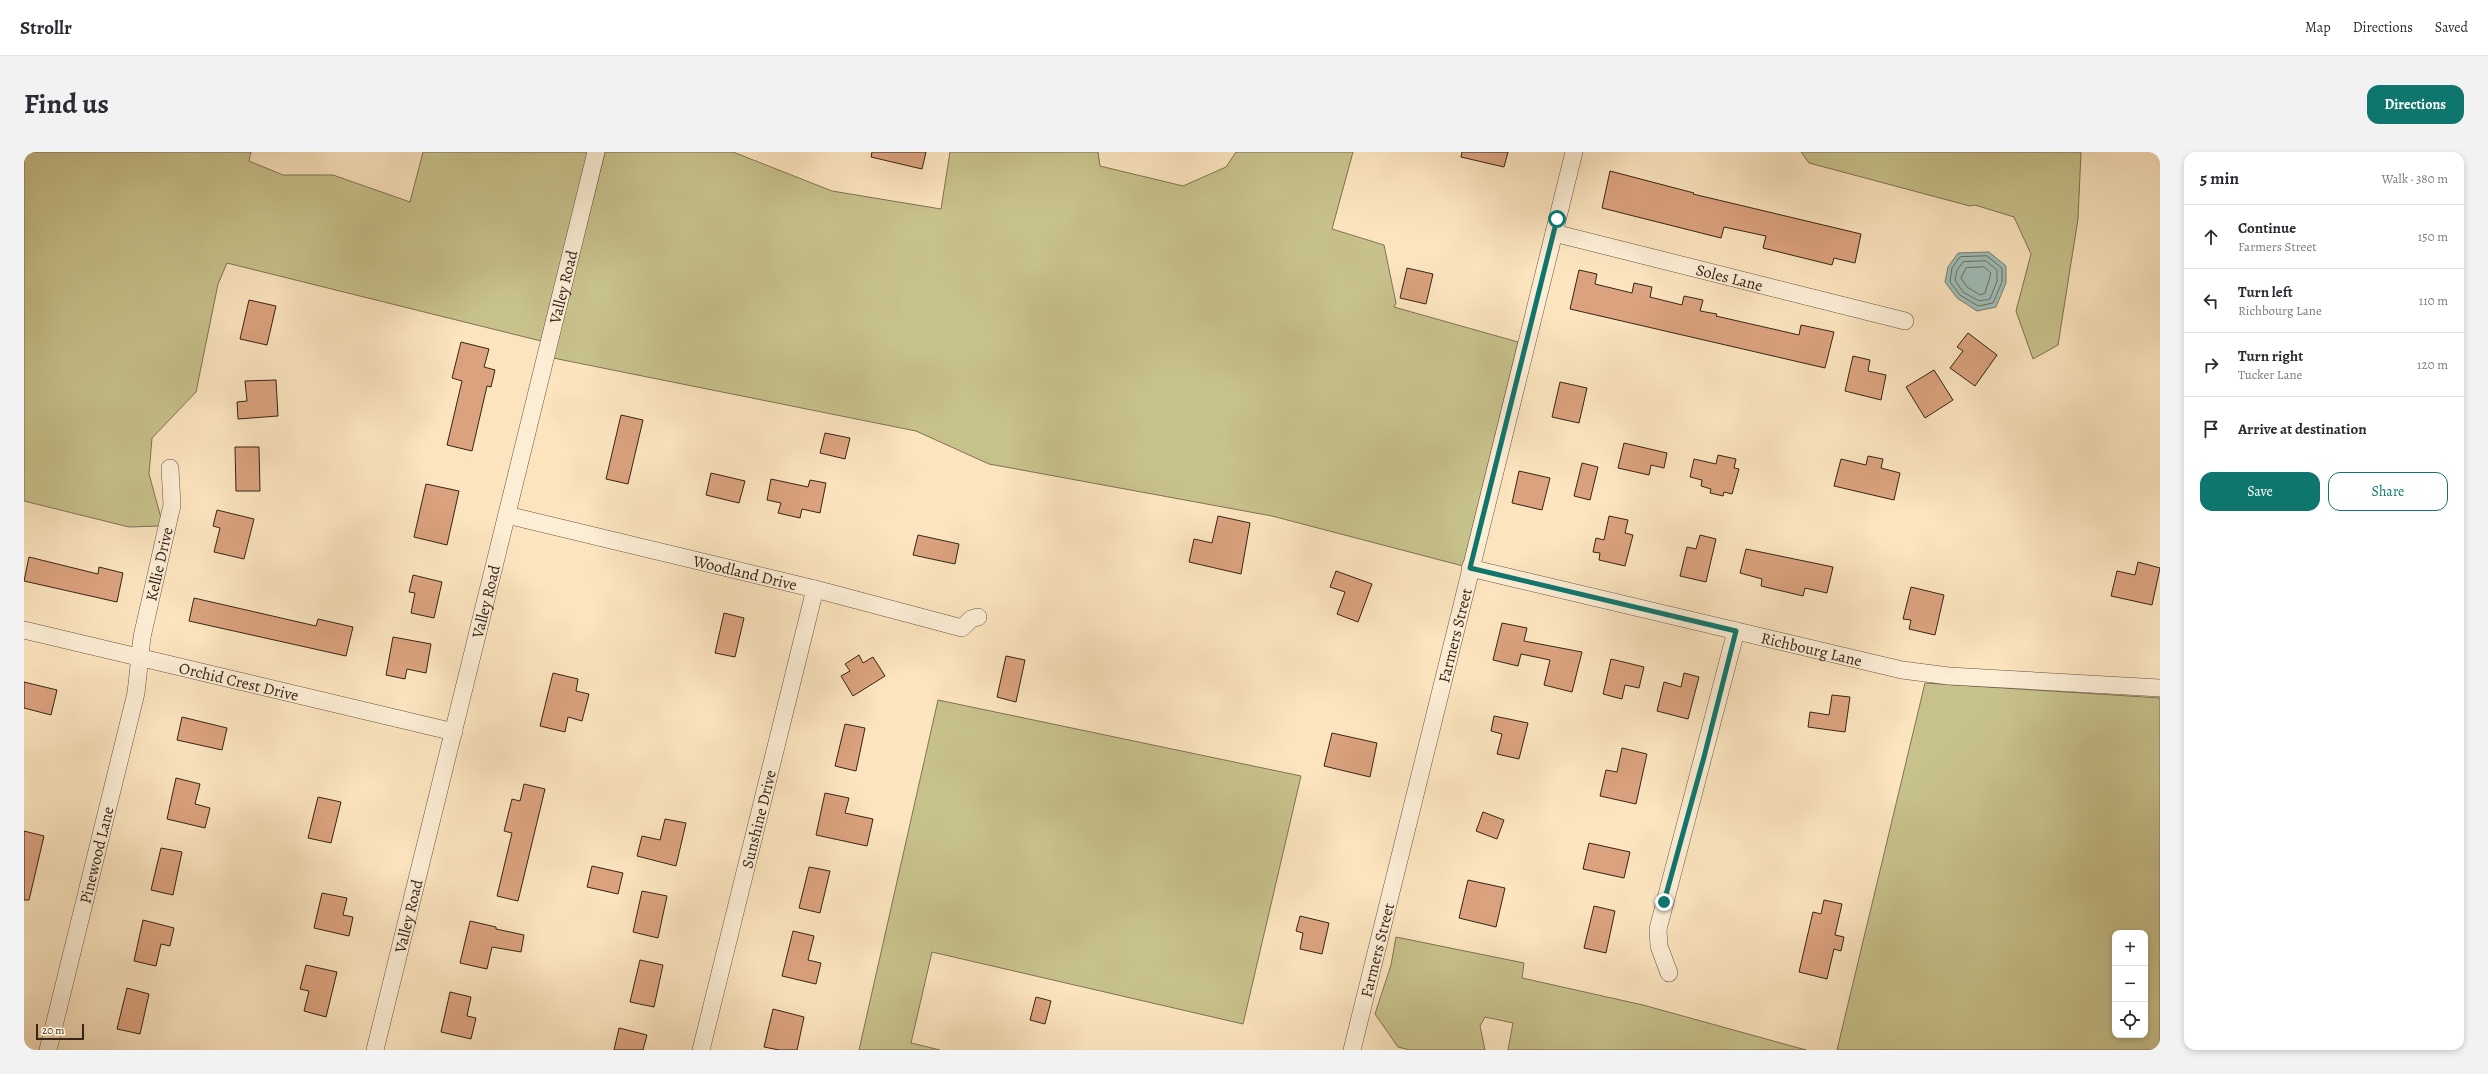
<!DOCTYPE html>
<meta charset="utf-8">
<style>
:root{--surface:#fff;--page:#f2f2f3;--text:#2b2b33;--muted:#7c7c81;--line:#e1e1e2;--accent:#0f766e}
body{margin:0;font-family:Alegreya,serif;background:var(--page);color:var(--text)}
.controls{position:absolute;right:12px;bottom:12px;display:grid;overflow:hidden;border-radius:8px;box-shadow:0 2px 6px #0003}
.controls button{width:36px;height:36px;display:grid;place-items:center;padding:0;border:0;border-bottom:1px solid var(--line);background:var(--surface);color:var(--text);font:20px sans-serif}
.scale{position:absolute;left:12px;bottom:10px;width:48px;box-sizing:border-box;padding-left:4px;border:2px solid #382317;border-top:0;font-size:11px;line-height:14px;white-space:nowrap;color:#382317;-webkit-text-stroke:3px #fcedd5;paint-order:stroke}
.stop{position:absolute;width:12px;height:12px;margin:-9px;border:3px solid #0f766e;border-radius:50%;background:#fff}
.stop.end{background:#0f766e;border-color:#fff;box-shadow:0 1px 4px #0008}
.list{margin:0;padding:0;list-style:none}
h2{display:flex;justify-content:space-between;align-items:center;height:52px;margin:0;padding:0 16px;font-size:17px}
h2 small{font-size:13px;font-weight:400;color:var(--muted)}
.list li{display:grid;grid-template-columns:26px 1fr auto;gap:12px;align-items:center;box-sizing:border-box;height:64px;padding:0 16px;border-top:1px solid var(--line)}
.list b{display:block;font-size:15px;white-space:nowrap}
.list p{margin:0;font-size:13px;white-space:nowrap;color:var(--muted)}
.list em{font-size:13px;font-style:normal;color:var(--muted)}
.actions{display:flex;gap:8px;padding:12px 16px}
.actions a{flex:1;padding:9px 0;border:1px solid var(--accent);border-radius:12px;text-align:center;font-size:14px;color:var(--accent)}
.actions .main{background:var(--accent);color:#fff}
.icon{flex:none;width:22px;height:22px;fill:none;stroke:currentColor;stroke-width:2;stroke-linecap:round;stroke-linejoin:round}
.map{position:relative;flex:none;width:2136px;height:898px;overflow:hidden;border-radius:12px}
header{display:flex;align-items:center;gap:24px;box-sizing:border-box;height:56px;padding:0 20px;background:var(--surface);border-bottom:1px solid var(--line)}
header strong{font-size:19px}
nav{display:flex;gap:22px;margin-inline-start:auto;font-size:14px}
.intro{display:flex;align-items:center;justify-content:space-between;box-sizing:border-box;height:96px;padding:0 24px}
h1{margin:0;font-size:28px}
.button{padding:10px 18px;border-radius:12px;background:var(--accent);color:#fff;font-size:14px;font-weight:700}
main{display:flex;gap:24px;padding:0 24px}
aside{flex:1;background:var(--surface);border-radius:12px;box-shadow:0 2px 6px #0003}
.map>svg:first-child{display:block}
.green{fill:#c7c18c;stroke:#807252;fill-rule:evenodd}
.water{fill:#a0beb7;stroke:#768077}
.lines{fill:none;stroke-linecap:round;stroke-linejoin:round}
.shore{stroke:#6c7067;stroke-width:1}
.building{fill:#daa27e;stroke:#382317}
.minor-casing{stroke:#695341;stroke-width:18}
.minor{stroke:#fcedd5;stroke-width:17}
.route{stroke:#0f766e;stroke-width:5}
.labels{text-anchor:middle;stroke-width:4;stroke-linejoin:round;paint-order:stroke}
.street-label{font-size:16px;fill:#382317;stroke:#fcedd5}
</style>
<header>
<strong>Strollr</strong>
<nav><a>Map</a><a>Directions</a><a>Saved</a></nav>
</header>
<div class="intro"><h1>Find us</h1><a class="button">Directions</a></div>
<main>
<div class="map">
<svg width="2136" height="898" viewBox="0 0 2136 898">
<rect width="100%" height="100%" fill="#fbe4be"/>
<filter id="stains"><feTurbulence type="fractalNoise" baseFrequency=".005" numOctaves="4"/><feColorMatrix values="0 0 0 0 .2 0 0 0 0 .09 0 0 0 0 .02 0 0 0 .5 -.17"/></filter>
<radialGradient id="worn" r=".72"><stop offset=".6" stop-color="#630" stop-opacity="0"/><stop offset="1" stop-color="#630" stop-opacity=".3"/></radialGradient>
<!-- green -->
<g class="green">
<path d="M 0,0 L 227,0 L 225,9 L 259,23 L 309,23 L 386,50 L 399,0 L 564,0 L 517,189 L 203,111 L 194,132 L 172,240 L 128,286 L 125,322 L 137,366 L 136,374 L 105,375 L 0,349 Z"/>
<path d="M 581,0 L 709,0 L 808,39 L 917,57 L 926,0 L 1074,0 L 1076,14 L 1159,34 L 1202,15 L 1212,0 L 1329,0 L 1308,77 L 1360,93 L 1372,151 L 1370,155 L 1494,190 L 1439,414 L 1248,364 L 965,312 L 892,279 L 529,206 Z"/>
<path d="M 1777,0 L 2057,0 L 2054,67 L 2034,193 L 2009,207 L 1992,159 L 2007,102 L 1990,65 L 1951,53 L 1946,54 L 1785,11 Z"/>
<path d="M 1901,531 L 2136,546 L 2136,898 L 1813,898 ZM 2091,781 L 2121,781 L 2121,883 L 2091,883 Z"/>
<path d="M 914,548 L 1277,624 L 1219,872 L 908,800 L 887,891 L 916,898 L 835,898 Z"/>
<path d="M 1372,785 L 1500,811 L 1498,826 L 1619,853 L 1782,898 L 1484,898 L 1489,871 L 1461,865 L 1456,874 L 1461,898 L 1386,898 L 1374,895 L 1351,862 L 1367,813 Z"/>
</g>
<!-- water -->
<path class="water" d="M 1965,100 L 1982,114 L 1982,131 L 1972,155 L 1953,159 L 1933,146 L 1921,130 L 1924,115 L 1934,101 Z"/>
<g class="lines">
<!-- shore -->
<g class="shore">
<path d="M 1963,104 L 1978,116 L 1978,130 L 1969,151 L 1954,154 L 1936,143 L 1926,130 L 1928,116 L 1936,105 Z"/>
<path d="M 1962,109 L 1973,118 L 1973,129 L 1966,147 L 1955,149 L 1939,140 L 1931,128 L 1933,118 L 1939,110 Z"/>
<path d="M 1960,115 L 1967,121 L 1961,141 L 1956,143 L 1943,135 L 1937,126 L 1942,116 Z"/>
</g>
</g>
<!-- building -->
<g class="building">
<path d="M 848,0 L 902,0 L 898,17 L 847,5 Z"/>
<path d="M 1438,0 L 1484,0 L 1480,15 L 1437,5 Z"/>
<path d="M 1586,19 L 1670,41 L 1669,42 L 1837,82 L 1831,111 L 1810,106 L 1808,113 L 1739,96 L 1742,84 L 1700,75 L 1697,86 L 1578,56 Z"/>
<path d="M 1383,116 L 1409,122 L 1402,152 L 1376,146 Z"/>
<path d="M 1555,118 L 1573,122 L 1571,132 L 1608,141 L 1610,131 L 1628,135 L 1626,145 L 1658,153 L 1660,144 L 1679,148 L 1676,159 L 1693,162 L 1692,164 L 1775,183 L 1777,173 L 1810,180 L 1801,216 L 1546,157 Z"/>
<path d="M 225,148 L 252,154 L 243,193 L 216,187 Z"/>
<path d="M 1944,181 L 1973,203 L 1951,234 L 1926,216 L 1939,199 L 1933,195 Z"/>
<path d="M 437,190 L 465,197 L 460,215 L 471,218 L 467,235 L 463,234 L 448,299 L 423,293 L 438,229 L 428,226 Z"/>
<path d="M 1829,204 L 1846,208 L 1844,219 L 1862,223 L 1857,248 L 1821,239 Z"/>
<path d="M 1910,218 L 1929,248 L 1901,266 L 1882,235 Z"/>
<path d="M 252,228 L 254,264 L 214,267 L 213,250 L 223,249 L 221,229 Z"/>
<path d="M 1536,230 L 1563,236 L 1555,271 L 1528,265 Z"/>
<path d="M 597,263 L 619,268 L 604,332 L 582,327 Z"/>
<path d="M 801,281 L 826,286 L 821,307 L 796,301 Z"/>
<path d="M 1600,291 L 1643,301 L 1640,316 L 1627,313 L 1625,323 L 1594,316 Z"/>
<path d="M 211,295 L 235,295 L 236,339 L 212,339 Z"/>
<path d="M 1694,303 L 1712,307 L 1710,316 L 1715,317 L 1708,342 L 1700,340 L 1699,344 L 1686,341 L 1687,337 L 1677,334 L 1678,328 L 1666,325 L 1670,307 L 1692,312 Z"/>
<path d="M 1844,304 L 1859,307 L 1857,316 L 1876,321 L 1870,348 L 1810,334 L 1817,307 L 1842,313 Z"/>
<path d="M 1558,311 L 1574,315 L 1566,348 L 1550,344 Z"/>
<path d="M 1495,319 L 1526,326 L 1518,358 L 1488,351 Z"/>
<path d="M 687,321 L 721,329 L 715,351 L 682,343 Z"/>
<path d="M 747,327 L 784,335 L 786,328 L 802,331 L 796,361 L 778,357 L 776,366 L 754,361 L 757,351 L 743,348 Z"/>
<path d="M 402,332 L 435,339 L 423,393 L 390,385 Z"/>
<path d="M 193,358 L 230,367 L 220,407 L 190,400 L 196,376 L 189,374 Z"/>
<path d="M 1194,364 L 1226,371 L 1217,422 L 1165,410 L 1170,387 L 1188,391 Z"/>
<path d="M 1585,364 L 1604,368 L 1601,381 L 1609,383 L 1601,414 L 1575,408 L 1576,401 L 1569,400 L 1572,386 L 1580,388 Z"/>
<path d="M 894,383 L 935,392 L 931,412 L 889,403 Z"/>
<path d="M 1676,383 L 1692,387 L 1682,430 L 1656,424 L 1663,395 L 1672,397 Z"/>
<path d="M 1722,397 L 1809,415 L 1803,441 L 1781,436 L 1779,444 L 1737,434 L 1738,427 L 1716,421 Z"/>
<path d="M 5,405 L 74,422 L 75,415 L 99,421 L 93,450 L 0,429 Z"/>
<path d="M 2114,410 L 2136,416 L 2128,453 L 2087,444 L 2093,419 L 2111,423 Z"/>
<path d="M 1312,419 L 1348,432 L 1334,470 L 1313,462 L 1321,440 L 1306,435 Z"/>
<path d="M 389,423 L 418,430 L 410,466 L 387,461 L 391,441 L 385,440 Z"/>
<path d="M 1887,435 L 1920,443 L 1911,483 L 1885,477 L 1887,468 L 1879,467 Z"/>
<path d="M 170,446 L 292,474 L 294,467 L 329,475 L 322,504 L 165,469 Z"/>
<path d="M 700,461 L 720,466 L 711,505 L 691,501 Z"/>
<path d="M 1478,471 L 1503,476 L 1500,489 L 1558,500 L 1548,540 L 1520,533 L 1526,508 L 1497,502 L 1494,514 L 1469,508 Z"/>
<path d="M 369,485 L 407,492 L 402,521 L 383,517 L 381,527 L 362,523 Z"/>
<path d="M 835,503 L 839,511 L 849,505 L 861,524 L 829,544 L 817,524 L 826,519 L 821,512 Z"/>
<path d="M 982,504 L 1001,508 L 992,550 L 973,545 Z"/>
<path d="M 1587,507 L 1620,515 L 1615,536 L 1601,533 L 1598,547 L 1579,542 Z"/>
<path d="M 529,521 L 554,527 L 552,539 L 565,542 L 558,569 L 544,565 L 541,580 L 516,574 Z"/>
<path d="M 1660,521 L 1675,525 L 1664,567 L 1633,559 L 1640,530 L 1657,535 Z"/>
<path d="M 0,530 L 33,538 L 27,563 L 0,556 Z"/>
<path d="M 1808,543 L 1826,545 L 1821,580 L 1784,575 L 1786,560 L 1805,563 Z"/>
<path d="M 1470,564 L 1504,571 L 1495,607 L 1473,602 L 1478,582 L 1467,579 Z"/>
<path d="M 158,565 L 203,576 L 198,598 L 153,588 Z"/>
<path d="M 821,572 L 841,576 L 832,619 L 811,614 Z"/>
<path d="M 1308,581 L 1353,591 L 1346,625 L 1300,614 Z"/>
<path d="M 1598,596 L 1623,602 L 1612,652 L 1576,644 L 1582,618 L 1593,620 Z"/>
<path d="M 152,626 L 176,632 L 171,652 L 186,656 L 181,676 L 143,667 Z"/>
<path d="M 500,632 L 521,637 L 494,749 L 473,744 L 488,681 L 480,679 L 488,647 L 496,649 Z"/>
<path d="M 801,641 L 825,646 L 821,661 L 849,667 L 843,694 L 792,683 Z"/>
<path d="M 294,645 L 317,650 L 307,691 L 284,686 Z"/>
<path d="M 1459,660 L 1480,668 L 1473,687 L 1452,679 Z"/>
<path d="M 641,667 L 662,671 L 652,714 L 613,704 L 618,684 L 636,688 Z"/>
<path d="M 0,679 L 20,684 L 5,748 L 0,748 Z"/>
<path d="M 1565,691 L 1606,700 L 1600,726 L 1559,717 Z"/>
<path d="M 137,696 L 158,700 L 149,743 L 127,738 Z"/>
<path d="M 568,714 L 599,721 L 594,742 L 563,735 Z"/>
<path d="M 785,715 L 806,719 L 796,761 L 775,756 Z"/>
<path d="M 1444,728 L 1481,736 L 1472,775 L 1435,766 Z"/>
<path d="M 618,739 L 643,744 L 634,786 L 609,780 Z"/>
<path d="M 298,741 L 323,746 L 319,763 L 329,765 L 325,784 L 290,776 Z"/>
<path d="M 1800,748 L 1818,752 L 1811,783 L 1820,785 L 1817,799 L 1810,797 L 1803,827 L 1775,820 L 1789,760 L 1797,762 Z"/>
<path d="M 1570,754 L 1591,759 L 1582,801 L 1560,796 Z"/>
<path d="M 1276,764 L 1305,771 L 1298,802 L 1276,797 L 1279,781 L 1272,779 Z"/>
<path d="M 119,768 L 150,776 L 146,794 L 137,792 L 132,814 L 110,809 Z"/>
<path d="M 446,769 L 472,775 L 472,777 L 500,783 L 497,800 L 468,795 L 463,817 L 436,811 Z"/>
<path d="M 769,779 L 790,784 L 784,808 L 797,811 L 792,832 L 758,824 Z"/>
<path d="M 616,808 L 639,813 L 630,855 L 606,850 Z"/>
<path d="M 282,813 L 313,820 L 302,865 L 280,859 L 285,839 L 276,837 Z"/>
<path d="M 103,836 L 125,842 L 116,882 L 93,877 Z"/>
<path d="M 426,840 L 447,845 L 443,864 L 452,866 L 447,887 L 417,880 Z"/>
<path d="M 1012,845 L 1027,849 L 1021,872 L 1006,868 Z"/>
<path d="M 749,857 L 780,865 L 773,898 L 755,898 L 740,895 Z"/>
<path d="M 595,876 L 623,883 L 619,898 L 590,898 Z"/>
</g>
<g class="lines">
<!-- minor casing -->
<g class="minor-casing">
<g id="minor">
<path id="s1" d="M 1530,81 L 1881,169"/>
<path id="s2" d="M 483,363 L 791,437 L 938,476 L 947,467 L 954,465"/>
<path id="s3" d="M 1446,416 L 1878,518 L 1925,524 L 2136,536"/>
<path id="s4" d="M 0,478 L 430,580"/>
<path d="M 1645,821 L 1635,794 L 1634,777 L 1712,479"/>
<path id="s5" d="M 24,898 L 112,541 L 118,485 L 148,353 L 146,316"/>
<path id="s6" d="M 351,898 L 572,0"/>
<path id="s7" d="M 677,898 L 791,437"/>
<path id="s8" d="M 1328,898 L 1550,0"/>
</g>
</g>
<!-- minor -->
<use href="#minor" class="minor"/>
</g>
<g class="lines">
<!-- route -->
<path class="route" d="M 1533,67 L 1446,416 L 1712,479 L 1680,605 L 1640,750"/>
</g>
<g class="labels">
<!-- street labels -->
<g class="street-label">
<text dy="6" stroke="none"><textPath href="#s1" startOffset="181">Soles Lane</textPath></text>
<text dy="6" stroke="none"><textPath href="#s6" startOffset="786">Valley Road</textPath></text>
<text dy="6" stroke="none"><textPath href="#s5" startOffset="499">Kellie Drive</textPath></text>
<text dy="6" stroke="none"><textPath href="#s2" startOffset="245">Woodland Drive</textPath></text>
<text dy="6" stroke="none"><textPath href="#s6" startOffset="462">Valley Road</textPath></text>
<text dy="6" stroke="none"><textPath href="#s8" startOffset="427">Farmers Street</textPath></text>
<text dy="6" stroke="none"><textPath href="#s3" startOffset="351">Richbourg Lane</textPath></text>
<text dy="6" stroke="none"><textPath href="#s4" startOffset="221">Orchid Crest Drive</textPath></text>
<text dy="6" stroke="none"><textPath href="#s7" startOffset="238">Sunshine Drive</textPath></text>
<text dy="6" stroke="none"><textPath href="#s5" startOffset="201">Pinewood Lane</textPath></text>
<text dy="6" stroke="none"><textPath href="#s6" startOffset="138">Valley Road</textPath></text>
<text dy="6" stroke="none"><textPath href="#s8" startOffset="103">Farmers Street</textPath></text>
</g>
</g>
<rect width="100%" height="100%" filter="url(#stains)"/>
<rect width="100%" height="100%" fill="url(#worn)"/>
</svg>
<div class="controls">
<button>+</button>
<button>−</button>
<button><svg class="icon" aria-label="locate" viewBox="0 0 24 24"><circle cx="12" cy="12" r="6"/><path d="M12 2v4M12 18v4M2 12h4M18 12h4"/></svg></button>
</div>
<div class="scale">20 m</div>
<div class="stop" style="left:1533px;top:67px"></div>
<div class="stop end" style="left:1640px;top:750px"></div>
</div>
<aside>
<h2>5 min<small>Walk · 380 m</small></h2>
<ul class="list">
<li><svg class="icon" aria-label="ahead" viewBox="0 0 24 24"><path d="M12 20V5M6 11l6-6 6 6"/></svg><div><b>Continue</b><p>Farmers Street</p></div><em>150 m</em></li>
<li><svg class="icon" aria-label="left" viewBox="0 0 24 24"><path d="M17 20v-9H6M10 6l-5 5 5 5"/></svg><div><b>Turn left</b><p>Richbourg Lane</p></div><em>110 m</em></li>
<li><svg class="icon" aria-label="right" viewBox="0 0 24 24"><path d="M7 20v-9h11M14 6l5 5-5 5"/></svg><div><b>Turn right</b><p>Tucker Lane</p></div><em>120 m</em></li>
<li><svg class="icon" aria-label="arrive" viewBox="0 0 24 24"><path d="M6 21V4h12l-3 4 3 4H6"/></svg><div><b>Arrive at destination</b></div></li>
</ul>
<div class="actions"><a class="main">Save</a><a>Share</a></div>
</aside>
</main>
